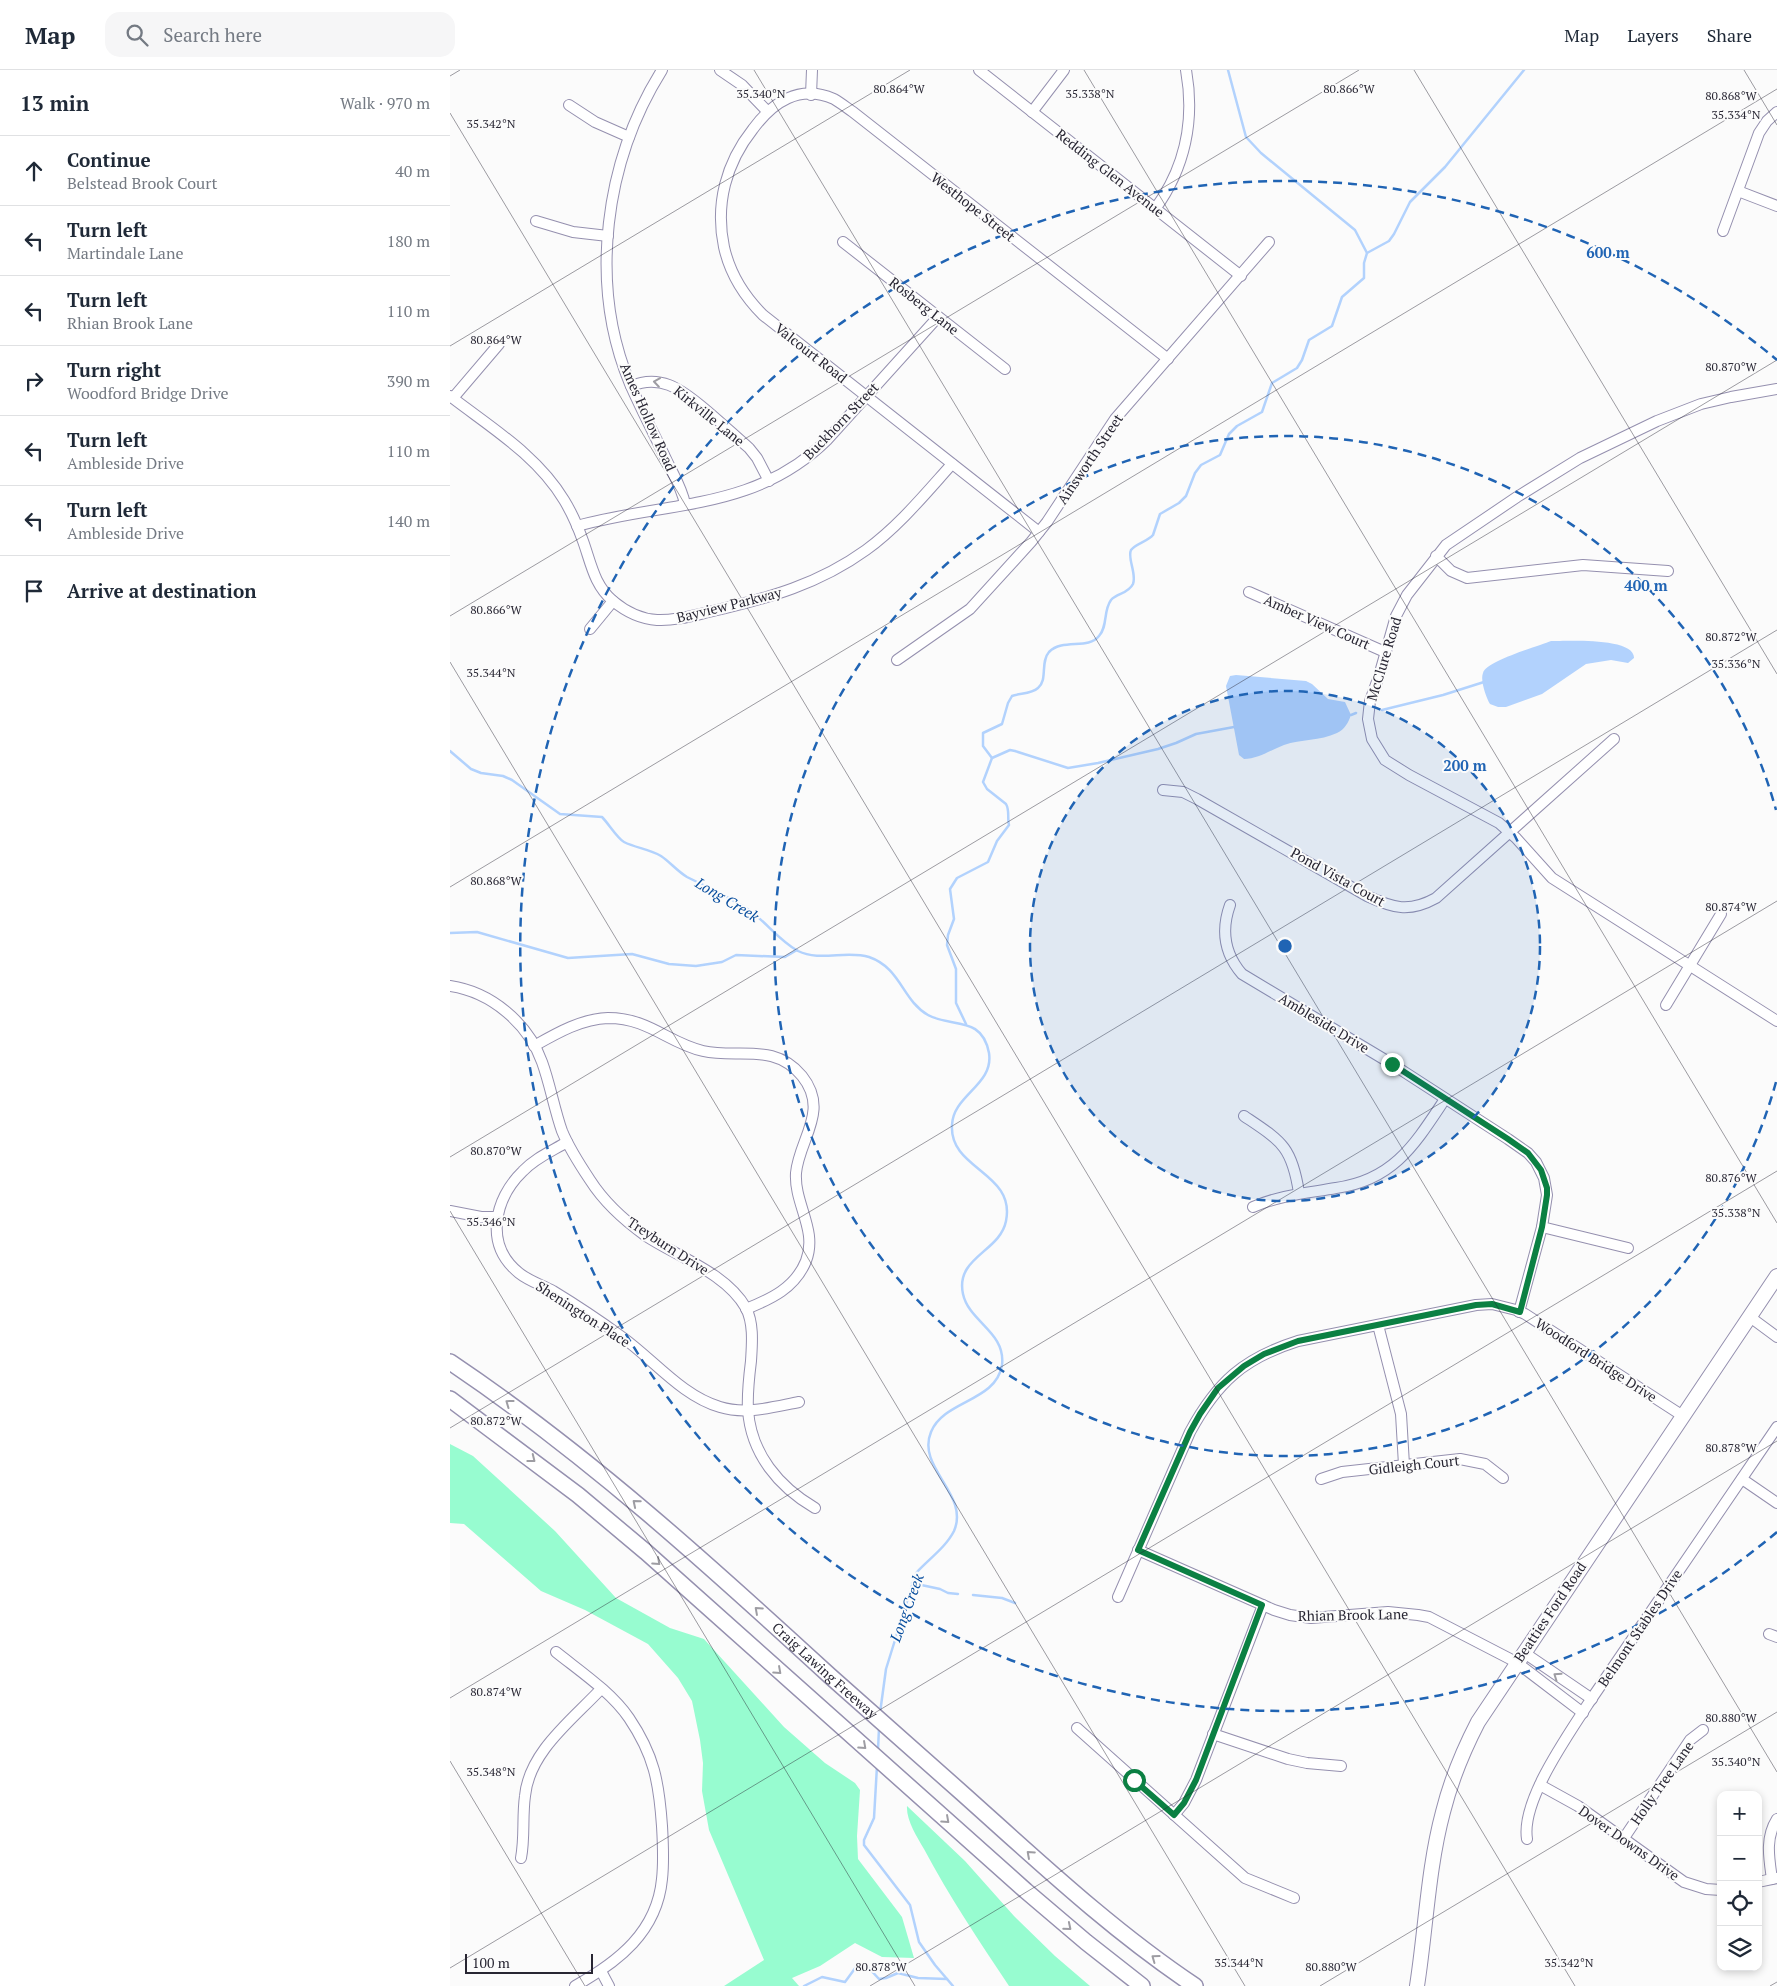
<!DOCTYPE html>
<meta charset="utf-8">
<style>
:root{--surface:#fff;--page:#f6f6f7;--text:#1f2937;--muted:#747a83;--line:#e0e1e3}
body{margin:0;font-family:"PT Serif",serif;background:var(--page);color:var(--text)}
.controls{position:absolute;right:15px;bottom:15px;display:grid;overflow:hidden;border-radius:10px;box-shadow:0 2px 8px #0003}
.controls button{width:45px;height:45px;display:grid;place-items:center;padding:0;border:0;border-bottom:1px solid var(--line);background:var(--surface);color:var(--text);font:25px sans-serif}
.scale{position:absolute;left:15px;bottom:12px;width:128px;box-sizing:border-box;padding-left:5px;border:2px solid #282633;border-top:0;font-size:14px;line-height:18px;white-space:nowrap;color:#282633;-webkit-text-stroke:4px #fbfbfb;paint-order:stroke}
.stop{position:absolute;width:15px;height:15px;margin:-11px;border:4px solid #0b8043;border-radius:50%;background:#fff}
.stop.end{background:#0b8043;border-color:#fff;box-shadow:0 1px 5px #0008}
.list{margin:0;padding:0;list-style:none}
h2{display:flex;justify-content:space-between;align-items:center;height:65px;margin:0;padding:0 20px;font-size:21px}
h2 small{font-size:16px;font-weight:400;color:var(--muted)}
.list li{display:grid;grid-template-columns:32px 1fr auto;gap:15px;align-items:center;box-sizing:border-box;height:70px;padding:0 20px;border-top:1px solid var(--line)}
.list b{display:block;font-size:19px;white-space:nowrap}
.list p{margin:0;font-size:16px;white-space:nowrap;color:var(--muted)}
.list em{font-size:16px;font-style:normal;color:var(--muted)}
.icon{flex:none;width:28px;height:28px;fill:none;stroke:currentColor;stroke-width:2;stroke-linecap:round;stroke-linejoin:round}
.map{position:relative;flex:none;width:1327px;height:1916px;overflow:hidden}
header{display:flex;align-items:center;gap:30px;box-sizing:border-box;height:70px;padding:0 25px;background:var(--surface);border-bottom:1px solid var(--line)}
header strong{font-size:24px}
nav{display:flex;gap:28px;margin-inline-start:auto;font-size:18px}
.search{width:350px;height:45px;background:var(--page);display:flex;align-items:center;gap:12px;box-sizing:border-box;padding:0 18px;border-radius:15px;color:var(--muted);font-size:19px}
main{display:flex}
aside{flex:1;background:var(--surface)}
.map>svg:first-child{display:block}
.green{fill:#97fcd0}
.water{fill:#b2d2fd}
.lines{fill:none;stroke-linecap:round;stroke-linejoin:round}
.stream{stroke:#b2d2fd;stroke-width:2.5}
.minor-casing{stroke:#9590af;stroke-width:12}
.major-casing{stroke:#9590af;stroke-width:16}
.highway-casing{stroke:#9590af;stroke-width:18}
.minor{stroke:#fff;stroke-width:10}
.major{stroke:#fff;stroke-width:14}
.highway{stroke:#fff;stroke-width:15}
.oneway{stroke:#9e9da3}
.route{stroke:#0b8043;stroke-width:6}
.ticks{fill:none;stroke:#282633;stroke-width:1;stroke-opacity:0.45}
.ring{fill:none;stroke:#2064b4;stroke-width:2.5;stroke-dasharray:9 6}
.labels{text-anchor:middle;stroke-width:4;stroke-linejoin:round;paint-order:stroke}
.street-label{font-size:14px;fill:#282633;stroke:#fbfbfb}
.water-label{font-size:15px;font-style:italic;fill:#074d9e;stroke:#fbfbfb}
.ticks-label{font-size:12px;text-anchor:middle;fill:#282633;stroke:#fbfbfb;stroke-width:4;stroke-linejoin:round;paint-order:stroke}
.centre{fill:#2064b4;stroke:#fbfbfb;stroke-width:2.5}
.ring-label{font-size:15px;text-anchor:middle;font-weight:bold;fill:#2064b4;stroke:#fbfbfb;stroke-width:4;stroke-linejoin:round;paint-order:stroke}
</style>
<header>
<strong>Map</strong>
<div class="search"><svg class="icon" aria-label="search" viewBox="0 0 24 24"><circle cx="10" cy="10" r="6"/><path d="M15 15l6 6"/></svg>Search here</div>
<nav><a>Map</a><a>Layers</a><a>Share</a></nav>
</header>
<main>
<aside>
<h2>13 min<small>Walk · 970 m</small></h2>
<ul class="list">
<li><svg class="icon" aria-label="ahead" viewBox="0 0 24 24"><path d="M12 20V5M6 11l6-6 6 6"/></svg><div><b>Continue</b><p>Belstead Brook Court</p></div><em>40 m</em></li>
<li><svg class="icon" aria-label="left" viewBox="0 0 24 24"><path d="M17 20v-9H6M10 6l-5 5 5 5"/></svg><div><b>Turn left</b><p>Martindale Lane</p></div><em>180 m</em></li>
<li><svg class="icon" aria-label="left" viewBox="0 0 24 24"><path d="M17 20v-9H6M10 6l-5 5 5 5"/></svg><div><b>Turn left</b><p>Rhian Brook Lane</p></div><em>110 m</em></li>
<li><svg class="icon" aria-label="right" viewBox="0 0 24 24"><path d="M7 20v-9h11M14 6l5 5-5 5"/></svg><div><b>Turn right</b><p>Woodford Bridge Drive</p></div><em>390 m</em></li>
<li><svg class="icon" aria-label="left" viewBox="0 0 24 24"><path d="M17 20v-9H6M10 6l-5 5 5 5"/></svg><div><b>Turn left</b><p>Ambleside Drive</p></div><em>110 m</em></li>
<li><svg class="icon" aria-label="left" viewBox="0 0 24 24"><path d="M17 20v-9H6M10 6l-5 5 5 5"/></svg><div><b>Turn left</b><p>Ambleside Drive</p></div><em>140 m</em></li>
<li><svg class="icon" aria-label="arrive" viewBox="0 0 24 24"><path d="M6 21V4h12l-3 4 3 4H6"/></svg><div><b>Arrive at destination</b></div></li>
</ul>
</aside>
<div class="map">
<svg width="1327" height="1916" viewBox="0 0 1327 1916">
<rect width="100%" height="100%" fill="#fbfbfb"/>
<!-- green -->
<g class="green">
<path d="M 0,1374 L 23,1386 L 105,1461 L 166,1528 L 220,1558 L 254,1569 L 334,1657 L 375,1693 L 405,1713 L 410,1720 L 407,1766 L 408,1789 L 452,1847 L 464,1888 L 432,1887 L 405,1873 L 370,1896 L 342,1908 L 349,1916 L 274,1916 L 314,1890 L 259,1760 L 252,1721 L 253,1693 L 250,1670 L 242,1631 L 228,1608 L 198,1574 L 135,1540 L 91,1521 L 14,1454 L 0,1453 Z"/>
<path d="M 457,1736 L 515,1791 L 564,1846 L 605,1886 L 640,1916 L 559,1916 C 529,1871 499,1826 474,1779 C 467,1767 456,1750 457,1736 Z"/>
</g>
<!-- water -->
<g class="water">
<path d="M 1101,571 C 1116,571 1185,567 1184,588 L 1178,593 L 1161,590 L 1136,594 L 1092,624 L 1056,637 L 1048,637 L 1040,634 C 1036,627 1030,610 1033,603 C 1036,591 1089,576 1101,571 Z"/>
<path d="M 786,605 L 856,611 L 862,614 L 878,629 L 895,632 L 901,645 C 898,653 895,659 887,663 C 870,671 851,669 834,675 C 821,680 808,689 794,689 L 789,685 L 776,616 L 780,606 Z"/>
</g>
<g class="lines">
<!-- stream -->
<g class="stream">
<path d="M 778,0 L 796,67 L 811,83 L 905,160 L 917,183"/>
<path d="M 932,640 L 993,625 L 1034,612"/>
<path d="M 901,645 L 906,643"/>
<path d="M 0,681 L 21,699 L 31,703 L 53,706 L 62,710 L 110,744 L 152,747 C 158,753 168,769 174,772 C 186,778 199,779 211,786 C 220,792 227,801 237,807 C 257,817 277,826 296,838 C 315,850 328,870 348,881 C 370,892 396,880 419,887 C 451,898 452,930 478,945 C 501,958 532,945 539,983 C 544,1015 503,1025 502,1055 C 499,1100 566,1102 556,1151 C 550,1182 505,1187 513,1224 C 519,1252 556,1262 552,1295 C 546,1332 494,1330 481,1362 C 466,1398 520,1424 504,1461 C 496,1477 479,1489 467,1502 L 464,1509 L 436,1599 L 430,1643"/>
<path d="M 542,688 L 533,676 L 533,663 L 552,654 L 558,633 L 562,626 C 570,623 581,624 588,618 C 598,610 590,592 599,582 C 613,568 638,580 649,566 C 658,556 653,541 661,530 C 667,523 678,524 683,514 C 687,504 677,488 681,480 C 685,474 698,471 703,465 L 710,444 L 729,433 L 736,426 L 745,403 L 751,395 L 770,385 L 779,364 L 787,356 L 812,342 L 822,313 L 847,298 L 852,290 L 859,270 L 882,256 L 892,227 L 914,208 L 914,193 L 917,183 L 939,171 L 944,164 L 960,132 L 995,97 L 1074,0"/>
<path d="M 0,863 L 27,862 L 118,888 L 182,884 L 219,894 L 246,896 L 272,892 L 286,885 L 335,887 L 347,880"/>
<path d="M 516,954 L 506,933 L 506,899 L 497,875 L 498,865 L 504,849 L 500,819 L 507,808 L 538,792 L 547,771 L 559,755 C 557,748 560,741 556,734 L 537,719 L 533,712 L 542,688 L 560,680 L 565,681 L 618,698 L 648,693 L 708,679 L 726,673 L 746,664 L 784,657"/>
<path d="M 462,1513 L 490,1519 L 498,1523 L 508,1524"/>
<path d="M 523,1525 L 552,1528 L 565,1533"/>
<path d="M 428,1680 L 429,1658"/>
<path d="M 427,1696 L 424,1748 L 414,1770 L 414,1775 L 460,1835 L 469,1872 L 485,1895 L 503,1916"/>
<path d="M 354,1916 L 372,1907 L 395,1912 L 406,1897 L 412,1895 L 417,1896 L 429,1909 L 436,1908 L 448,1903 L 468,1908 L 497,1909"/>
</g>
<!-- minor casing -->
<g class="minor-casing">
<g id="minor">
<path d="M 212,0 C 155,91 138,213 180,314 C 191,339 204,364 216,389 C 223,404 232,418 235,434"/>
<path d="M 270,0 L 292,15 L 317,41"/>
<path d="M 529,0 L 791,206"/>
<path d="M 361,25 L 362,0"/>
<path d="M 119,35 L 145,52 L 179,67"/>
<path d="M 582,42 L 614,0"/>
<path d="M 1288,121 L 1327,136"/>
<path d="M 705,139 C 735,98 745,50 736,0"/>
<path d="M 86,151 L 123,162 L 158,166"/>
<path d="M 1273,161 L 1309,63 L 1317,51 L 1327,42"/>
<path d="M 393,172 L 555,299"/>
<path d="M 181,316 C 193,311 206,310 219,315 C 241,323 280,362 299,378 L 307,388 L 319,411"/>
<path d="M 1327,319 L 1281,327 L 1251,334 L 1207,351 L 1130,388 L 1067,427 L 996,475 L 957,525 L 946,546 L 929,606 L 920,631 L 918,649 L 922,669 L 935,690 L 959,705 L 1049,753 L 1066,768 L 1102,808 L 1327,951"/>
<path d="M 0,326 C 40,357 87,385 114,430 C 122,443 128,457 133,471 C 141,493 144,515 163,531 C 175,541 191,549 207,550 C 226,551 245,545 263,541 C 319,528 369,514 416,480 C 449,456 475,424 502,394"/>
<path d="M 3,328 L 49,274"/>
<path d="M 127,456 C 217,431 305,441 377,370 L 488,247"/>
<path d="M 589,462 L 313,245 C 294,226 280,204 274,177 C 265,134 276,93 303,59 C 323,32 349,14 384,29 C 391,33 397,38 403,42 L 718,289"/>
<path d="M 986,486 L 1001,501 L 1017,508 L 1133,495 L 1218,501"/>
<path d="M 799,522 L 935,582"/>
<path d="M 140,559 L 163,531"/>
<path d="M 447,590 L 520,539 L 581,472 L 597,452 L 665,349 L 819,172"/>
<path d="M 713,720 L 733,722 L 747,729 L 917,826 C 943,838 959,843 986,828 L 1164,669"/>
<path d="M 780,835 C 771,860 774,883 792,904 L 942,994 L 1058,1069 L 1078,1083 L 1086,1092 L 1094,1108 L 1097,1125 L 1092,1157 L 1069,1242"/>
<path d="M 0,916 C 41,922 78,953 92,992 C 100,1014 104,1038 112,1061 C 119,1078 130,1095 140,1110 C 154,1132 175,1151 196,1166 C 228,1187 276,1203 296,1238 C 304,1254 302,1274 301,1291 C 299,1307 297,1323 298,1340 C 301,1384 329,1417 365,1438"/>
<path d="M 1216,935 L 1271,844"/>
<path d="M 84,976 C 107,963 131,949 158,948 C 199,948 218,973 253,981 C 289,989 324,972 352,1006 C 380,1041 349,1069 346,1103 C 344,1134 368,1160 356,1191 C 345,1218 321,1229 296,1239"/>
<path d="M 794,1046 C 831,1071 842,1076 849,1123"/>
<path d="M 117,1072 C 102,1081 85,1088 73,1101 C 44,1129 34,1175 69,1203 C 79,1211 92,1215 103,1221 C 126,1235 150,1251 172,1267 C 204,1290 232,1326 270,1337 C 296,1345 323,1337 349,1332"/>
<path d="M 803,1137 C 830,1125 858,1123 886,1118 C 944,1110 965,1074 995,1029"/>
<path d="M 0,1141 L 31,1147 L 46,1147"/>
<path d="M 1092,1157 L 1178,1178"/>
<path d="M 1300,1247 L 1327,1267"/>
<path d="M 928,1255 L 951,1344 L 954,1395"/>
<path d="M 871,1409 L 892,1402 L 1010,1389 L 1035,1394 L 1053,1408"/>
<path d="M 1292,1409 L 1327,1433"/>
<path d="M 688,1480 L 824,1540 L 840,1545 L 861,1548 L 938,1542 L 968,1545 L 979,1547 L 1066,1592 L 1133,1643"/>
<path d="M 668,1527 L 740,1362 C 767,1312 794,1288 848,1271 L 1026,1235 L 1042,1234 L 1066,1240 L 1075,1244 L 1233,1346"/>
<path d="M 1319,1564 L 1327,1567"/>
<path d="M 106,1582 C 131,1602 161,1622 179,1648 C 204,1685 209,1712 212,1756 C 213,1773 214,1791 212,1809 C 207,1862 168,1892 125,1916"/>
<path d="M 1073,1582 L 1142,1629"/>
<path d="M 627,1658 L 795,1808 L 844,1828"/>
<path d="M 763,1664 L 838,1689 L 857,1693 L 891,1696"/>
<path d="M 1090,1715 L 1128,1736 L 1234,1812 L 1256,1819 L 1271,1820"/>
<path d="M 724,1745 L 734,1733 L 746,1710 L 813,1535"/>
<path d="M 1174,1768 L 1240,1670 L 1253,1660"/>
<path d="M 1077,1769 C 1071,1731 1117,1667 1138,1634 L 1327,1357"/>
<path d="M 71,1788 C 75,1767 72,1747 75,1726 C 79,1682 122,1650 151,1619"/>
<path d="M 1322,1809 C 1319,1788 1315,1768 1327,1749"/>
<path d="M 1308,1812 L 1327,1808"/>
<path d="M 151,1901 L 159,1916"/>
</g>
</g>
<!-- major casing -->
<g class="major-casing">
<path id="major" d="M 967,1916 C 976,1858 978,1798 993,1742 C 1001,1710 1013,1681 1028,1652 L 1327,1206"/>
</g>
<!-- highway casing -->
<g class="highway-casing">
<g id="highway">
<path id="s1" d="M 0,1292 C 137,1384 259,1495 380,1606 C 424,1645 468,1684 512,1723 C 587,1790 661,1860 745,1916"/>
<path d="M 0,1329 L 128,1425 L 196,1482 L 576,1821 L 636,1872 L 692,1916"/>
</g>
</g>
<!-- minor -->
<use href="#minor" class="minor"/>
<!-- major -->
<use href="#major" class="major"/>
<!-- highway -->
<use href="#highway" class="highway"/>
</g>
<!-- one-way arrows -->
<defs><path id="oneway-chevron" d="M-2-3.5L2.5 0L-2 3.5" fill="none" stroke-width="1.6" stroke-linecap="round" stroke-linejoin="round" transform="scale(1.25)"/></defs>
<g class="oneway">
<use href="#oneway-chevron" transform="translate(207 312) rotate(-172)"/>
<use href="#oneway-chevron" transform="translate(59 1333) rotate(-144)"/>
<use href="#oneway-chevron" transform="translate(82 1389) rotate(38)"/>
<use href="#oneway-chevron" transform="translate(186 1433) rotate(-140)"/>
<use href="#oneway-chevron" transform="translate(207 1492) rotate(42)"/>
<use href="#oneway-chevron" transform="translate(308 1540) rotate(-138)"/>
<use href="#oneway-chevron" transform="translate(328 1601) rotate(42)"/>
<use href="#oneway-chevron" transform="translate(1107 1606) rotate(-145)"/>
<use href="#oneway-chevron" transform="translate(413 1676) rotate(42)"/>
<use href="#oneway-chevron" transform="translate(496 1750) rotate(42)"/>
<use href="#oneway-chevron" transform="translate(580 1784) rotate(-138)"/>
<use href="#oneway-chevron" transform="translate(618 1857) rotate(40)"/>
<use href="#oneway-chevron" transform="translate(705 1888) rotate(-144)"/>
</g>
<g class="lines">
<!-- route -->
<path class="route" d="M 684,1710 L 724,1745 L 734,1733 L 746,1710 L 812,1535 L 688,1480 L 740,1362 L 750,1344 L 768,1318 L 794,1296 L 814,1284 L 848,1271 L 1026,1235 L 1042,1234 L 1070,1242 L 1092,1157 L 1097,1125 L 1097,1118 L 1091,1100 L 1078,1083 L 1058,1069 L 942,994"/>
</g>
<!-- ticks -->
<path class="ticks" d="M 304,0 L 1327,1702M 634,0 L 1327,1153M 964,0 L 1327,604M 1294,0 L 1327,55M 0,6 L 10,0M 0,43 L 1125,1916M 0,276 L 460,0M 0,546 L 909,0M 0,592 L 795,1916M 0,817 L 1327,19M 0,1087 L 1327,290M 0,1141 L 465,1916M 0,1358 L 1327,560M 0,1628 L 1327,831M 0,1691 L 135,1916M 0,1898 L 1327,1101M 420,1916 L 1327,1371M 870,1916 L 1327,1642M 1320,1916 L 1327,1912"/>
<!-- distance rings -->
<circle cx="835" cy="876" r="255" fill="#2064b4" fill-opacity=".12"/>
<g class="ring">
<circle cx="835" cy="876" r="255"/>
<path d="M1326 1012A510 510 0 1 1 1326 740"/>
<path d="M1327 1462A765 765 0 1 1 1327 290"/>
</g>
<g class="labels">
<!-- street labels -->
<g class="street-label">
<text transform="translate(660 103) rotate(38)" y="5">Redding Glen Avenue</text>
<text transform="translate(523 137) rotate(38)" y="5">Westhope Street</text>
<text transform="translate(474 236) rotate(38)" y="5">Rosberg Lane</text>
<text transform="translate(361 283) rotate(38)" y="5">Valcourt Road</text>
<text transform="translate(259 346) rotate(39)" y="5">Kirkville Lane</text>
<text transform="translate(198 347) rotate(66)" y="5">Ames Hollow Road</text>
<text transform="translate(391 351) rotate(-46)" y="5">Buckhorn Street</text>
<text transform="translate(640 389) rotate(-56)" y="5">Ainsworth Street</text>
<text transform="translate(279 535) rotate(-14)" y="5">Bayview Parkway</text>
<text transform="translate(867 552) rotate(24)" y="5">Amber View Court</text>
<text transform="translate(934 589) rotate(-73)" y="5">McClure Road</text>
<text transform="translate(888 807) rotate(29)" y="5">Pond Vista Court</text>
<text transform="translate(874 953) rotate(31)" y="5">Ambleside Drive</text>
<text transform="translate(218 1176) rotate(33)" y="5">Treyburn Drive</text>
<text transform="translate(133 1244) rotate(33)" y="5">Shenington Place</text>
<text transform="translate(1146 1290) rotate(33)" y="5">Woodford Bridge Drive</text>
<text transform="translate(964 1395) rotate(-6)" y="5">Gidleigh Court</text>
<text transform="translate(1100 1542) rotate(-56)" y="5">Beatties Ford Road</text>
<text transform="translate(903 1545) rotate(-1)" y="5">Rhian Brook Lane</text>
<text transform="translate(1190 1558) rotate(-56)" y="5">Belmont Stables Drive</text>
<text dy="5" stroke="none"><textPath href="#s1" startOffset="486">Craig Lawing Freeway</textPath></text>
<text transform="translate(1212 1713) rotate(-55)" y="5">Holly Tree Lane</text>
<text transform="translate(1179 1773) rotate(35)" y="5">Dover Downs Drive</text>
</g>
<!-- water labels -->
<g class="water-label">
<text transform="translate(277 830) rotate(31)" y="5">Long Creek</text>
<text transform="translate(457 1538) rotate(-70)" y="5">Long Creek</text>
</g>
</g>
<g class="ticks-label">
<text x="449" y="23">80.864°W</text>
<text x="899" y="23">80.866°W</text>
<text x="311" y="28">35.340°N</text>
<text x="640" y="28">35.338°N</text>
<text x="1281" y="30">80.868°W</text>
<text x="1286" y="49">35.334°N</text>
<text x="41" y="58">35.342°N</text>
<text x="46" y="274">80.864°W</text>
<text x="1281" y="301">80.870°W</text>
<text x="46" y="544">80.866°W</text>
<text x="1281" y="571">80.872°W</text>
<text x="1286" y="598">35.336°N</text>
<text x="41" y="607">35.344°N</text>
<text x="46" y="815">80.868°W</text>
<text x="1281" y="841">80.874°W</text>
<text x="46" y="1085">80.870°W</text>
<text x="1281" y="1112">80.876°W</text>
<text x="1286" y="1147">35.338°N</text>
<text x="41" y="1156">35.346°N</text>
<text x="46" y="1355">80.872°W</text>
<text x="1281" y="1382">80.878°W</text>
<text x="46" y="1626">80.874°W</text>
<text x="1281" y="1652">80.880°W</text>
<text x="1286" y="1696">35.340°N</text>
<text x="41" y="1706">35.348°N</text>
<text x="789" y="1897">35.344°N</text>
<text x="1119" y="1897">35.342°N</text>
<text x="431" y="1901">80.878°W</text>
<text x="881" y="1901">80.880°W</text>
</g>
<circle cx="835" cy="876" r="8" class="centre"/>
<g class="ring-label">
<text x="1158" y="188">600 m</text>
<text x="1196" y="521">400 m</text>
<text x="1015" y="701">200 m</text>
</g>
</svg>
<div class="controls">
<button>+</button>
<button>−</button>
<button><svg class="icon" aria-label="locate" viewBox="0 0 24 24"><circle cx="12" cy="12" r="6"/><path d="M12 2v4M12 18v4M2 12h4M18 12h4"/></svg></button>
<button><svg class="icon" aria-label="layers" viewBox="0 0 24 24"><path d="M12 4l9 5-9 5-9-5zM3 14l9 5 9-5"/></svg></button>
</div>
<div class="scale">100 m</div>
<div class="stop" style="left:684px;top:1710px"></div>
<div class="stop end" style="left:942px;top:994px"></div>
</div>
</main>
